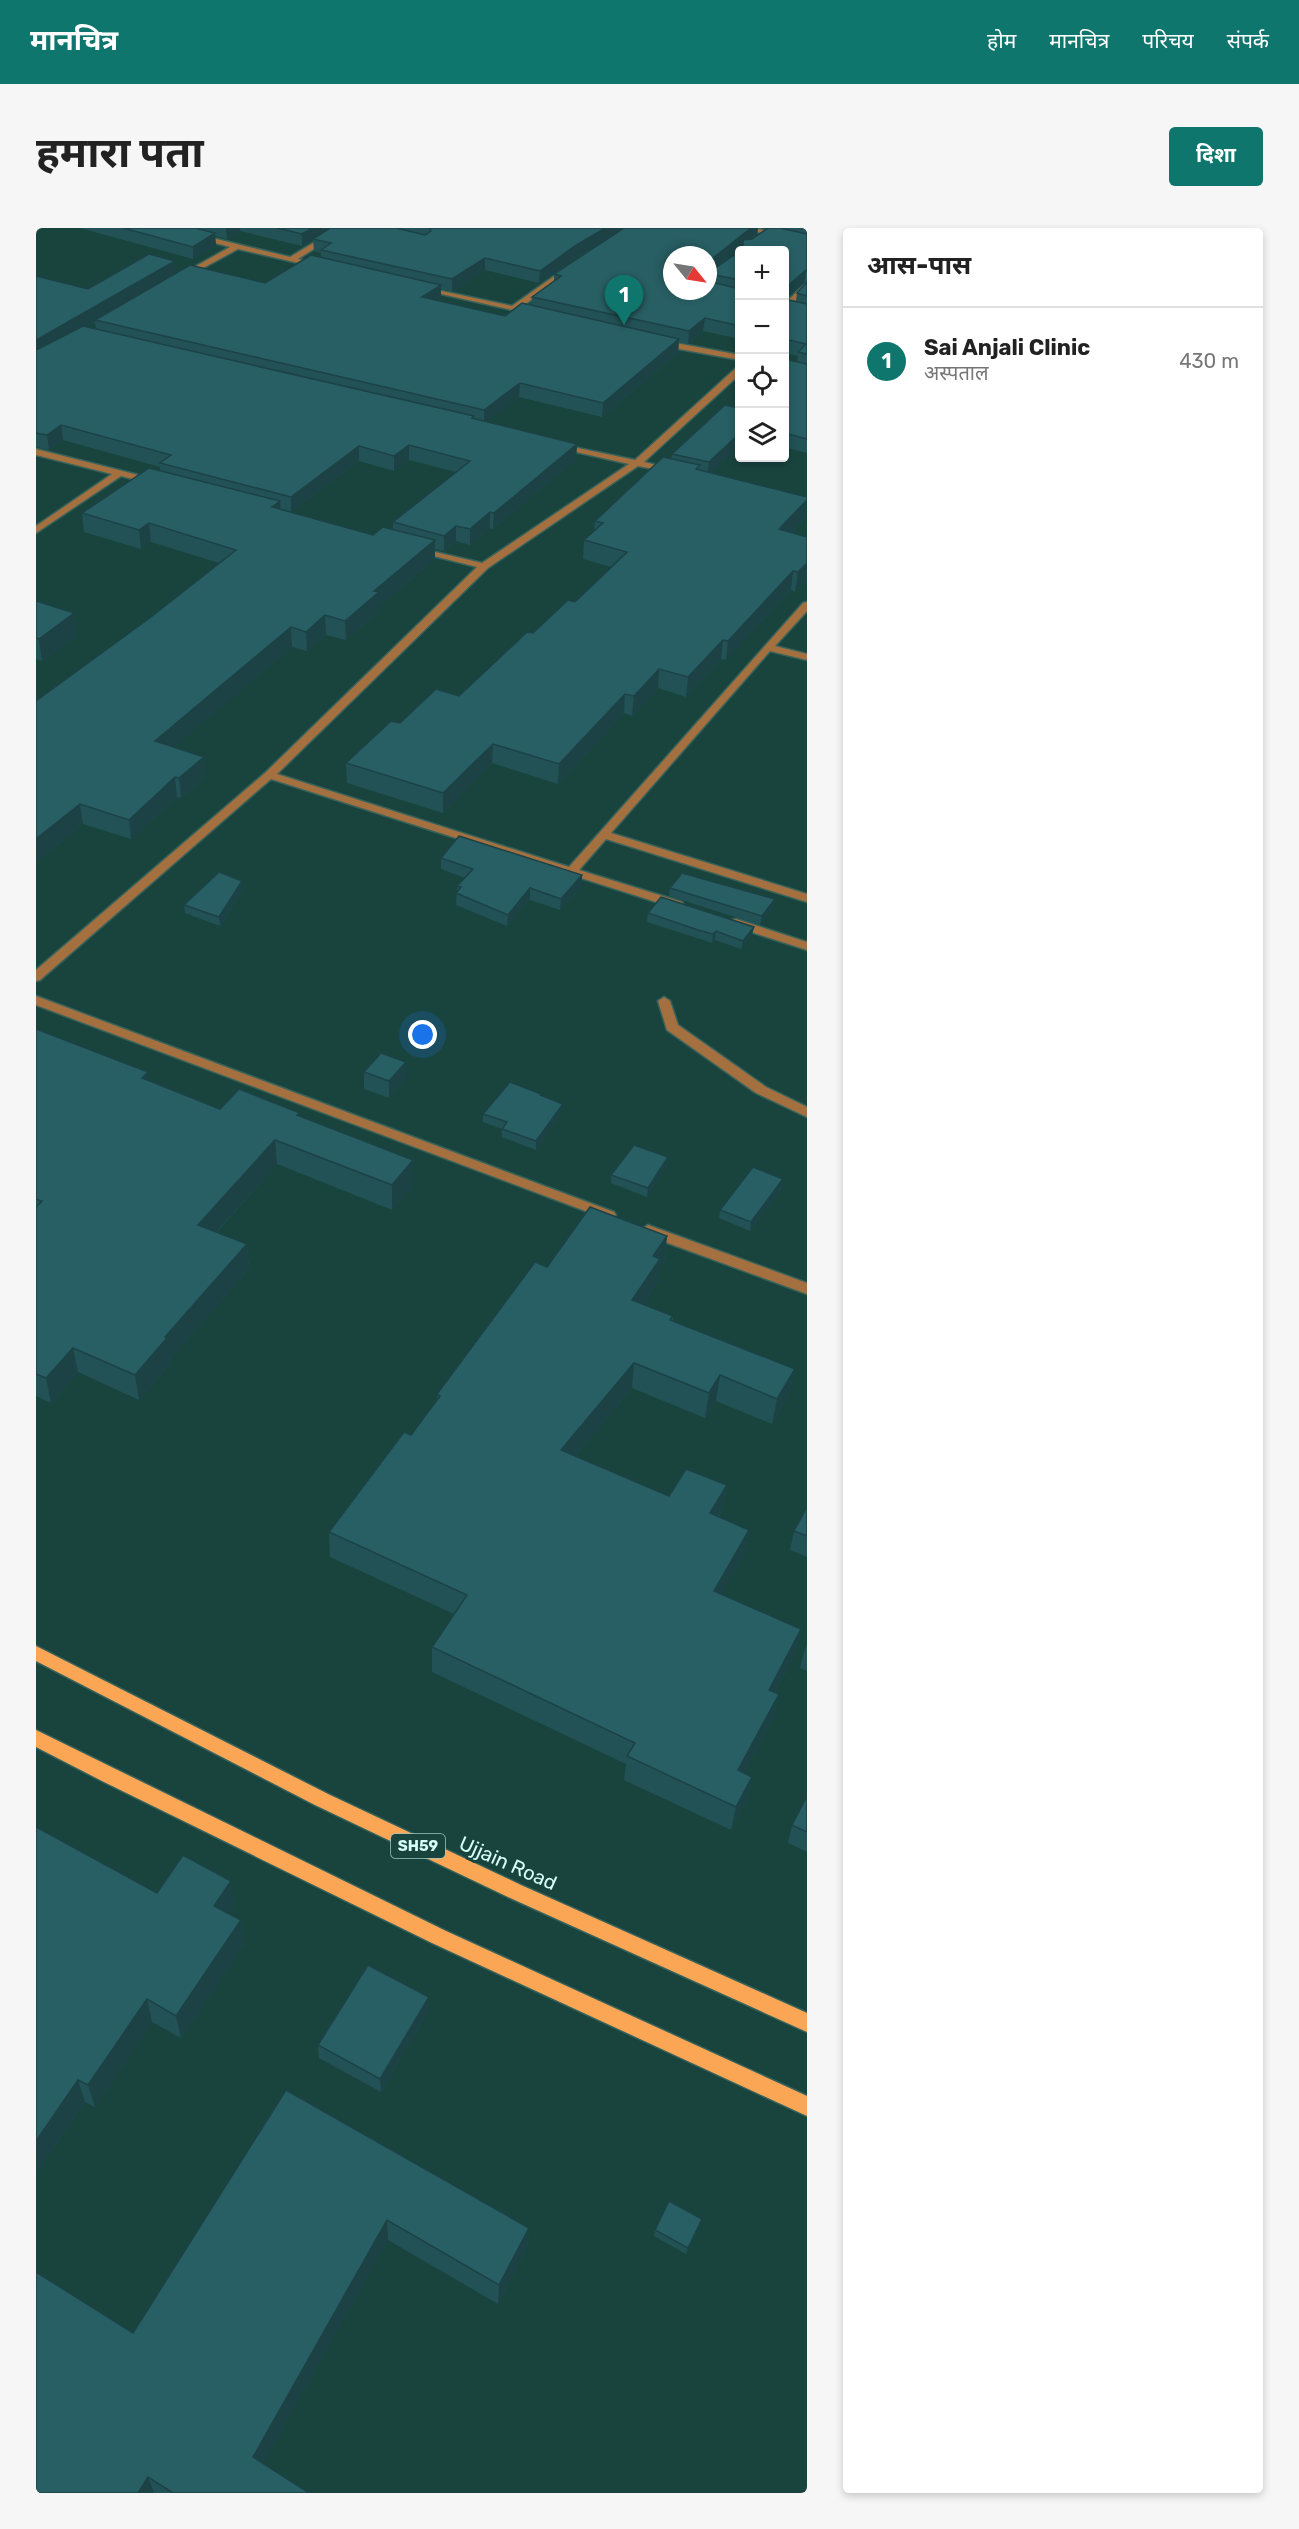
<!DOCTYPE html>
<html lang="hi">
<meta charset="utf-8">
<style>
:root{--surface:#fff;--page:#f6f6f6;--text:#222;--muted:#767676;--line:#e0e0e0;--accent:#0f766e}
body{margin:0;font-family:Rubik,"Noto Sans Devanagari",sans-serif;background:var(--page);color:var(--text)}
.controls{position:absolute;right:18px;top:18px;display:grid;overflow:hidden;border-radius:6px;box-shadow:0 3px 9px #0003}
.controls button{width:54px;height:54px;display:grid;place-items:center;padding:0;border:0;border-bottom:2px solid var(--line);background:var(--surface);color:var(--text);font:30px sans-serif}
.compass{position:absolute;left:627px;top:18px;width:54px;height:54px;border-radius:50%;background:var(--surface);box-shadow:0 3px 9px #0003;rotate:120deg}
.you{position:absolute;left:387px;top:807px;width:21px;height:21px;margin:-15px;border:4px solid #fff;border-radius:50%;background:#1a73e8;box-shadow:0 0 0 9px #1a73e833}
.badge{display:grid;place-items:center;width:39px;height:39px;border-radius:50%;background:var(--accent);color:#fff;font-size:20px;font-weight:700}
.pin{position:absolute;translate:-50% -50px;filter:drop-shadow(0 2px 3px #0008)}
.pin::after{content:'';position:absolute;top:32px;width:21px;height:18px;background:inherit;clip-path:polygon(0 0,100% 0,50% 100%)}
.list{margin:0;padding:0;list-style:none}
h2{display:flex;justify-content:space-between;align-items:center;height:78px;margin:0;padding:0 24px;font-size:26px}
h2 small{font-size:20px;font-weight:400;color:var(--muted)}
.list li{display:grid;grid-template-columns:39px 1fr auto;gap:18px;align-items:center;box-sizing:border-box;height:108px;padding:0 24px;border-top:2px solid var(--line)}
.list b{display:block;font-size:22px;white-space:nowrap}
.list p{margin:0;font-size:20px;white-space:nowrap;color:var(--muted)}
.list em{font-size:20px;font-style:normal;color:var(--muted)}
.icon{flex:none;width:33px;height:33px;fill:none;stroke:currentColor;stroke-width:2;stroke-linecap:round;stroke-linejoin:round}
.map{position:relative;flex:none;width:771px;height:2265px;overflow:hidden;border-radius:6px}
header{display:flex;align-items:center;gap:36px;box-sizing:border-box;height:84px;padding:0 30px;background:var(--accent);color:#fff}
header strong{font-size:28px}
nav{display:flex;gap:33px;margin-inline-start:auto;font-size:21px}
.intro{display:flex;align-items:center;justify-content:space-between;box-sizing:border-box;height:144px;padding:0 36px}
h1{margin:0;font-size:42px}
.button{padding:15px 27px;border-radius:6px;background:var(--accent);color:#fff;font-size:21px;font-weight:700}
main{display:flex;gap:36px;padding:0 36px}
aside{flex:1;background:var(--surface);border-radius:6px;box-shadow:0 3px 9px #0003}
.map>svg:first-child{display:block}
.lines{fill:none;stroke-linecap:round;stroke-linejoin:round}
.minor-casing{stroke:#37625c;stroke-width:3}
.major-casing{stroke:#37625c;stroke-width:3}
.minor{fill:#a4703f;fill-rule:evenodd}
.major{fill:#fba654;fill-rule:evenodd}
.wall{fill:#225256;fill-rule:evenodd}
.shaded-wall{fill:#1c4246}
.building{fill:#285f64;stroke:#1c4246;stroke-width:1.5}
.labels{text-anchor:middle;stroke-width:6;stroke-linejoin:round;paint-order:stroke}
.shield{fill:#19443e;stroke:#9ec6c0;stroke-width:1.5}
.shield-label{font-size:15px;font-weight:bold;fill:#d7fef7}
.near-street-label{font-size:20px;fill:#d7fef7;stroke:#19443e}
</style>
<header>
<strong>मानचित्र</strong>
<nav><a>होम</a><a>मानचित्र</a><a>परिचय</a><a>संपर्क</a></nav>
</header>
<div class="intro"><h1>हमारा पता</h1><a class="button">दिशा</a></div>
<main>
<div class="map">
<svg width="771" height="2265" viewBox="0 0 771 2265">
<rect width="100%" height="100%" fill="#19443e"/>
<g class="lines">
<!-- minor casing -->
<g class="minor-casing">
<g id="minor">
<path d="M 123,0 L 136,0 L 254,29 L 302,0 L 311,0 L 262,31 L 284,36 L 284,40 L 202,21 L 147,51 L 144,51 L 144,47 L 194,19 Z"/>
<path d="M 704,0 L 718,0 L 771,12 L 771,16 Z"/>
<path d="M 531,39 L 538,41 L 484,80 L 501,83 L 502,85 L 498,87 L 383,61 L 387,59 L 476,78 Z"/>
<path d="M 768,57 L 771,57 L 771,63 L 748,83 L 748,76 Z"/>
<path d="M 624,112 L 704,127 L 704,132 L 621,117 L 620,115 Z"/>
<path d="M 701,139 L 704,139 L 704,146 L 608,234 L 638,241 L 638,245 L 602,238 L 452,340 L 241,546 L 533,639 L 767,375 L 771,374 L 771,383 L 739,418 L 771,426 L 771,432 L 734,423 L 575,605 L 771,666 L 771,674 L 570,611 L 543,642 L 646,674 L 648,677 L 642,681 L 235,551 L 4,752 L 0,753 L 0,742 L 229,545 L 441,339 L 378,323 L 378,319 L 446,335 L 593,236 L 518,219 L 518,215 L 599,232 Z"/>
<path d="M 0,221 L 122,252 L 124,254 L 119,257 L 85,248 L 0,305 L 0,298 L 76,246 L 0,227 Z"/>
<path d="M 700,691 L 771,714 L 771,722 L 696,698 L 696,692 Z"/>
<path d="M 0,768 L 578,984 L 580,987 L 573,992 L 568,990 L 0,777 Z"/>
<path d="M 628,769 L 634,773 L 642,797 L 730,859 L 771,879 L 771,889 L 720,865 L 631,802 L 622,773 Z"/>
<path d="M 612,997 L 771,1055 L 771,1066 L 607,1006 L 605,1002 Z"/>
</g>
</g>
<!-- major casing -->
<g class="major-casing">
<g id="major">
<path d="M 0,1418 L 292,1566 L 485,1657 L 771,1785 L 771,1804 L 472,1669 L 279,1577 L 0,1433 Z"/>
<path d="M 0,1502 L 410,1703 L 771,1868 L 771,1888 L 396,1715 L 68,1554 L 0,1519 Z"/>
</g>
</g>
<!-- minor -->
<use href="#minor" class="minor"/>
<!-- major -->
<use href="#major" class="major"/>
</g>
<!-- wall -->
<g class="wall">
<path d="M 44,0 L 722,0 L 721,7 L 715,11 L 731,1 L 727,0 L 771,0 L 771,225 L 748,219 L 748,136 L 761,134 L 762,128 L 748,125 L 748,22 L 706,21 L 707,18 L 674,43 L 704,23 L 704,111 L 667,103 L 652,116 L 643,114 L 642,125 L 566,189 L 483,169 L 450,194 L 541,216 L 540,231 L 457,301 L 454,300 L 434,317 L 420,313 L 408,323 L 399,321 L 399,331 L 343,378 L 343,383 L 310,412 L 290,407 L 271,423 L 256,419 L 137,519 L 168,529 L 169,549 L 145,570 L 141,569 L 95,611 L 47,596 L 0,634 L 115,389 L 183,335 L 115,314 L 105,321 L 48,304 L 46,285 L 124,242 L 124,239 L 27,212 L 13,222 L 0,219 L 0,48 L 52,61 L 140,45 L 229,55 L 285,30 L 285,25 L 278,23 L 277,12 L 266,18 L 204,3 L 191,11 L 179,8 L 180,18 L 157,31 ZM 584,3 L 518,46 L 518,53 L 496,69 L 495,78 L 469,88 L 401,73 L 405,70 L 405,61 L 416,64 L 449,42 L 503,55 L 539,30 ZM 768,55 L 770,55 L 761,65 L 760,73 L 750,71 ZM 59,94 L 60,101 L 50,99 ZM 373,232 L 420,244 L 357,294 L 357,301 L 337,307 L 255,284 L 323,233 L 358,243 Z"/>
<path d="M 704,178 L 704,217 L 674,245 L 770,289 L 755,305 L 771,309 L 771,351 L 759,364 L 755,362 L 690,432 L 685,431 L 650,469 L 622,460 L 596,488 L 588,485 L 522,556 L 456,535 L 407,585 L 311,555 L 310,535 L 364,495 L 423,468 L 497,405 L 539,374 L 575,339 L 547,331 L 548,312 L 558,303 L 559,293 L 635,231 L 636,226 Z"/>
<path d="M 0,373 L 41,407 L 6,433 L 0,431 Z"/>
<path d="M 405,630 L 546,647 L 545,659 L 524,682 L 494,672 L 471,698 L 420,677 L 421,658 L 429,650 L 405,641 Z"/>
<path d="M 634,660 L 738,679 L 724,697 L 633,668 Z"/>
<path d="M 207,662 L 184,698 L 149,685 L 148,677 Z"/>
<path d="M 612,685 L 718,699 L 716,707 L 705,721 L 679,712 L 676,715 L 661,710 L 611,694 Z"/>
<path d="M 0,801 L 114,853 L 184,881 L 264,889 L 377,932 L 377,957 L 356,982 L 241,936 L 181,1004 L 211,1016 L 213,1041 L 134,1131 L 135,1135 L 103,1172 L 42,1144 L 15,1175 L 0,1168 Z"/>
<path d="M 370,834 L 370,850 L 353,870 L 328,861 L 328,844 Z"/>
<path d="M 505,868 L 526,884 L 500,922 L 466,909 L 466,901 L 447,894 L 447,886 Z"/>
<path d="M 632,929 L 631,938 L 611,969 L 575,955 L 575,947 Z"/>
<path d="M 746,960 L 714,1003 L 683,990 L 684,982 Z"/>
<path d="M 631,1008 L 628,1034 L 623,1041 L 621,1056 L 607,1077 L 637,1088 L 637,1093 L 754,1166 L 736,1196 L 680,1173 L 669,1190 L 596,1160 L 539,1228 L 633,1268 L 691,1257 L 686,1282 L 683,1289 L 713,1302 L 708,1327 L 685,1366 L 765,1401 L 759,1426 L 739,1464 L 743,1466 L 737,1490 L 708,1545 L 716,1549 L 711,1572 L 695,1602 L 588,1552 L 590,1536 L 396,1444 L 396,1419 L 418,1386 L 294,1329 L 293,1304 L 375,1207 L 401,1173 L 401,1166 L 511,1039 Z"/>
<path d="M 771,1279 L 771,1329 L 754,1322 L 758,1303 Z"/>
<path d="M 771,1417 L 771,1443 L 764,1440 L 769,1421 Z"/>
<path d="M 771,1568 L 771,1624 L 752,1615 L 756,1597 Z"/>
<path d="M 0,1599 L 121,1665 L 199,1677 L 192,1686 L 205,1692 L 208,1716 L 145,1810 L 116,1794 L 59,1879 L 49,1874 L 0,1945 Z"/>
<path d="M 393,1782 L 345,1864 L 283,1830 L 282,1817 Z"/>
<path d="M 250,1862 L 493,2000 L 491,2020 L 462,2076 L 352,2012 L 227,2235 L 273,2265 L 0,2265 L 97,2105 Z"/>
<path d="M 666,1991 L 664,1997 L 650,2026 L 618,2008 L 619,2002 Z"/>
</g>
<!-- shaded-wall -->
<g class="shaded-wall">
<path d="M 190,0 L 204,0 L 204,3 L 191,11 Z"/>
<path d="M 276,0 L 298,0 L 277,11 L 277,12 L 266,18 L 266,6 Z"/>
<path d="M 569,0 L 589,0 L 539,30 L 503,55 L 504,43 L 539,18 Z"/>
<path d="M 715,0 L 722,0 L 721,7 L 672,45 L 672,34 Z"/>
<path d="M 179,5 L 180,18 L 157,31 L 157,19 Z"/>
<path d="M 449,30 L 449,42 L 416,64 L 416,51 Z"/>
<path d="M 139,33 L 141,47 L 59,92 L 59,94 L 0,127 L 0,112 Z"/>
<path d="M 770,42 L 768,55 L 748,72 L 748,61 Z"/>
<path d="M 405,57 L 405,70 L 386,83 L 386,69 Z"/>
<path d="M 669,90 L 667,103 L 652,116 L 653,103 Z"/>
<path d="M 643,111 L 642,125 L 566,189 L 567,175 Z"/>
<path d="M 484,155 L 483,169 L 448,196 L 448,182 Z"/>
<path d="M 25,197 L 27,212 L 13,222 L 11,207 Z"/>
<path d="M 704,205 L 704,217 L 671,248 L 673,234 Z"/>
<path d="M 541,216 L 540,231 L 457,301 L 458,285 Z"/>
<path d="M 373,217 L 373,232 L 358,243 L 358,228 Z"/>
<path d="M 323,218 L 323,233 L 255,284 L 255,269 Z"/>
<path d="M 771,272 L 770,289 L 740,320 L 743,301 Z"/>
<path d="M 244,273 L 245,291 L 236,279 Z"/>
<path d="M 454,284 L 454,300 L 434,317 L 434,301 Z"/>
<path d="M 113,295 L 115,314 L 105,321 L 103,302 Z"/>
<path d="M 420,298 L 420,313 L 408,323 L 408,308 Z"/>
<path d="M 399,312 L 399,331 L 343,378 L 343,383 L 310,412 L 309,393 L 338,363 Z"/>
<path d="M 771,335 L 771,351 L 759,364 L 762,344 Z"/>
<path d="M 757,343 L 755,362 L 690,432 L 692,413 Z"/>
<path d="M 38,385 L 41,407 L 6,433 L 3,411 Z"/>
<path d="M 289,387 L 290,407 L 271,423 L 270,404 Z"/>
<path d="M 255,399 L 256,419 L 121,533 L 119,513 Z"/>
<path d="M 687,412 L 685,431 L 650,469 L 652,449 Z"/>
<path d="M 623,441 L 622,460 L 596,488 L 598,468 Z"/>
<path d="M 589,466 L 588,485 L 522,556 L 523,536 Z"/>
<path d="M 457,516 L 456,535 L 407,585 L 407,565 Z"/>
<path d="M 168,529 L 169,549 L 145,570 L 143,550 Z"/>
<path d="M 139,549 L 141,569 L 95,611 L 93,592 Z"/>
<path d="M 44,576 L 47,596 L 0,634 L 0,611 Z"/>
<path d="M 546,647 L 545,659 L 524,682 L 525,671 Z"/>
<path d="M 206,653 L 207,662 L 184,698 L 183,689 Z"/>
<path d="M 494,660 L 494,672 L 471,698 L 472,687 Z"/>
<path d="M 739,671 L 738,679 L 724,697 L 726,688 Z"/>
<path d="M 718,699 L 716,707 L 705,721 L 707,713 Z"/>
<path d="M 680,703 L 679,712 L 676,715 L 677,706 Z"/>
<path d="M 370,834 L 370,850 L 353,870 L 353,853 Z"/>
<path d="M 112,844 L 116,869 L 106,850 Z"/>
<path d="M 527,876 L 526,884 L 500,922 L 500,913 Z"/>
<path d="M 239,912 L 241,936 L 165,1021 L 162,997 Z"/>
<path d="M 632,929 L 631,938 L 611,969 L 612,960 Z"/>
<path d="M 377,932 L 377,957 L 356,982 L 356,957 Z"/>
<path d="M 747,951 L 746,960 L 714,1003 L 715,994 Z"/>
<path d="M 631,1008 L 628,1034 L 623,1041 L 621,1056 L 593,1098 L 596,1072 L 617,1028 Z"/>
<path d="M 211,1016 L 213,1041 L 134,1131 L 135,1135 L 103,1172 L 99,1147 L 129,1109 Z"/>
<path d="M 37,1120 L 42,1144 L 15,1175 L 10,1150 Z"/>
<path d="M 598,1135 L 596,1160 L 523,1247 L 525,1222 Z"/>
<path d="M 759,1141 L 754,1166 L 736,1196 L 741,1171 Z"/>
<path d="M 684,1147 L 680,1173 L 669,1190 L 673,1165 Z"/>
<path d="M 691,1257 L 686,1282 L 670,1310 L 674,1285 Z"/>
<path d="M 713,1302 L 708,1327 L 673,1388 L 678,1363 Z"/>
<path d="M 765,1401 L 759,1426 L 727,1486 L 733,1462 Z"/>
<path d="M 743,1466 L 737,1490 L 697,1566 L 702,1542 Z"/>
<path d="M 716,1549 L 711,1572 L 695,1602 L 700,1579 Z"/>
<path d="M 195,1653 L 199,1677 L 181,1701 L 178,1678 Z"/>
<path d="M 205,1692 L 208,1716 L 145,1810 L 140,1788 Z"/>
<path d="M 393,1769 L 393,1782 L 345,1864 L 344,1851 Z"/>
<path d="M 111,1771 L 116,1794 L 59,1879 L 52,1857 Z"/>
<path d="M 42,1852 L 49,1874 L 0,1945 L 0,1913 Z"/>
<path d="M 666,1991 L 664,1997 L 650,2026 L 652,2020 Z"/>
<path d="M 351,1992 L 352,2012 L 221,2246 L 217,2229 Z"/>
<path d="M 493,2000 L 491,2020 L 462,2076 L 463,2057 Z"/>
<path d="M 112,2249 L 118,2265 L 102,2265 Z"/>
</g>
<!-- building -->
<g class="building">
<path d="M 87,0 L 159,0 L 179,5 L 157,19 Z"/>
<path d="M 241,0 L 276,0 L 266,6 Z"/>
<path d="M 294,0 L 360,0 L 389,7 L 395,3 L 394,0 L 392,0 L 569,0 L 539,18 L 504,43 L 449,30 L 416,51 L 285,22 L 295,15 L 277,11 Z"/>
<path d="M 588,0 L 715,0 L 672,34 L 672,27 L 636,27 L 636,63 L 672,63 L 672,53 L 704,61 L 704,98 L 669,90 L 653,103 L 496,69 L 525,48 L 518,46 Z"/>
<path d="M 732,0 L 744,0 L 771,6 L 771,42 L 770,42 L 748,61 L 748,22 L 704,22 L 707,20 L 707,12 L 716,11 Z"/>
<path d="M 704,23 L 704,52 L 674,46 L 672,47 L 672,43 L 675,43 Z"/>
<path d="M 113,26 L 139,33 L 0,112 L 0,48 L 52,61 Z"/>
<path d="M 275,27 L 405,57 L 386,69 L 469,88 L 486,75 L 643,111 L 567,175 L 484,155 L 448,182 L 59,92 L 154,37 L 229,55 Z"/>
<path d="M 771,54 L 771,68 L 761,65 Z"/>
<path d="M 748,71 L 771,76 L 771,126 L 762,124 L 770,116 L 748,111 Z"/>
<path d="M 47,98 L 438,188 L 436,190 L 541,216 L 458,285 L 454,284 L 434,301 L 420,298 L 408,308 L 357,294 L 434,233 L 373,217 L 358,228 L 323,218 L 255,269 L 124,235 L 135,227 L 25,197 L 11,207 L 0,205 L 0,122 Z"/>
<path d="M 753,132 L 771,136 L 771,211 L 748,205 L 748,136 Z"/>
<path d="M 689,177 L 702,180 L 704,178 L 704,205 L 673,234 L 636,226 Z"/>
<path d="M 627,229 L 664,237 L 660,241 L 771,269 L 771,272 L 743,301 L 771,309 L 771,335 L 762,344 L 757,343 L 692,413 L 687,412 L 652,449 L 623,441 L 598,468 L 589,466 L 523,536 L 457,516 L 407,565 L 310,535 L 355,493 L 364,495 L 400,461 L 423,468 L 491,404 L 497,405 L 532,372 L 539,374 L 591,324 L 548,312 L 567,295 L 559,293 Z"/>
<path d="M 113,240 L 244,273 L 236,279 L 323,303 L 337,307 L 347,299 L 399,312 L 338,363 L 343,364 L 309,393 L 289,387 L 270,404 L 255,399 L 119,513 L 168,529 L 143,550 L 139,549 L 93,592 L 44,576 L 0,611 L 0,473 L 115,389 L 200,322 L 113,295 L 103,302 L 46,285 Z"/>
<path d="M 0,373 L 38,385 L 3,411 L 0,410 Z"/>
<path d="M 423,608 L 546,647 L 525,671 L 494,660 L 472,687 L 420,665 L 425,659 L 421,658 L 437,641 L 405,630 Z"/>
<path d="M 183,644 L 206,653 L 183,689 L 148,677 Z"/>
<path d="M 646,645 L 739,671 L 726,688 L 634,660 Z"/>
<path d="M 625,669 L 718,699 L 707,713 L 680,703 L 677,706 L 662,702 L 612,685 Z"/>
<path d="M 0,801 L 112,844 L 106,850 L 184,881 L 203,861 L 264,885 L 261,887 L 377,932 L 356,957 L 239,912 L 162,997 L 211,1016 L 129,1109 L 131,1110 L 99,1147 L 37,1120 L 10,1150 L 0,1146 L 0,979 L 6,973 L 0,971 Z"/>
<path d="M 345,825 L 370,834 L 353,853 L 328,844 Z"/>
<path d="M 474,854 L 505,866 L 504,867 L 527,876 L 500,913 L 466,901 L 471,894 L 447,886 Z"/>
<path d="M 598,917 L 632,929 L 612,960 L 575,947 Z"/>
<path d="M 717,939 L 747,951 L 715,994 L 684,982 Z"/>
<path d="M 554,979 L 631,1008 L 617,1028 L 624,1031 L 596,1072 L 637,1088 L 634,1092 L 759,1141 L 741,1171 L 684,1147 L 673,1165 L 598,1135 L 525,1222 L 633,1268 L 650,1241 L 691,1257 L 674,1285 L 713,1302 L 678,1363 L 765,1401 L 733,1462 L 743,1466 L 702,1542 L 716,1549 L 700,1579 L 591,1528 L 599,1515 L 396,1419 L 431,1367 L 293,1304 L 368,1204 L 375,1207 L 404,1168 L 401,1166 L 499,1034 L 511,1039 Z"/>
<path d="M 771,1279 L 771,1308 L 758,1303 Z"/>
<path d="M 771,1568 L 771,1604 L 756,1597 Z"/>
<path d="M 0,1599 L 121,1665 L 147,1627 L 195,1653 L 178,1678 L 205,1692 L 140,1788 L 111,1771 L 52,1857 L 42,1852 L 0,1913 Z"/>
<path d="M 332,1737 L 393,1769 L 344,1851 L 282,1817 Z"/>
<path d="M 250,1862 L 493,2000 L 463,2057 L 351,1992 L 217,2229 L 273,2265 L 137,2265 L 112,2249 L 102,2265 L 0,2265 L 0,2044 L 97,2105 Z"/>
<path d="M 633,1973 L 666,1991 L 652,2020 L 619,2002 Z"/>
</g>
<g class="labels">
<!-- shield labels -->
<rect class="shield" x="355" y="1606" width="54" height="24" rx="4.5"/>
<g class="shield-label">
<text x="382" y="1623">SH59</text>
</g>
<!-- near-street labels -->
<g class="near-street-label">
<text transform="translate(472 1635) rotate(24)" y="7">Ujjain Road</text>
</g>
</g>
</svg>
<div class="controls">
<button>+</button>
<button>−</button>
<button><svg class="icon" aria-label="locate" viewBox="0 0 24 24"><circle cx="12" cy="12" r="6"/><path d="M12 2v4M12 18v4M2 12h4M18 12h4"/></svg></button>
<button><svg class="icon" aria-label="layers" viewBox="0 0 24 24"><path d="M12 4l9 5-9 5-9-5zM3 14l9 5 9-5"/></svg></button>
</div>
<svg class="compass" viewBox="-18 -18 36 36"><path d="M0-13l5 13h-10z" fill="#e53935"/><path d="M0 13l5-13h-10z" fill="#767676"/></svg>
<div class="you"></div>
<div class="pin badge" style="left:588px;top:97px">1</div>
</div>
<aside>
<h2>आस-पास<small></small></h2>
<ul class="list">
<li><span class="badge">1</span><div><b>Sai Anjali Clinic</b><p>अस्पताल</p></div><em>430 m</em></li>
</ul>
</aside>
</main>
